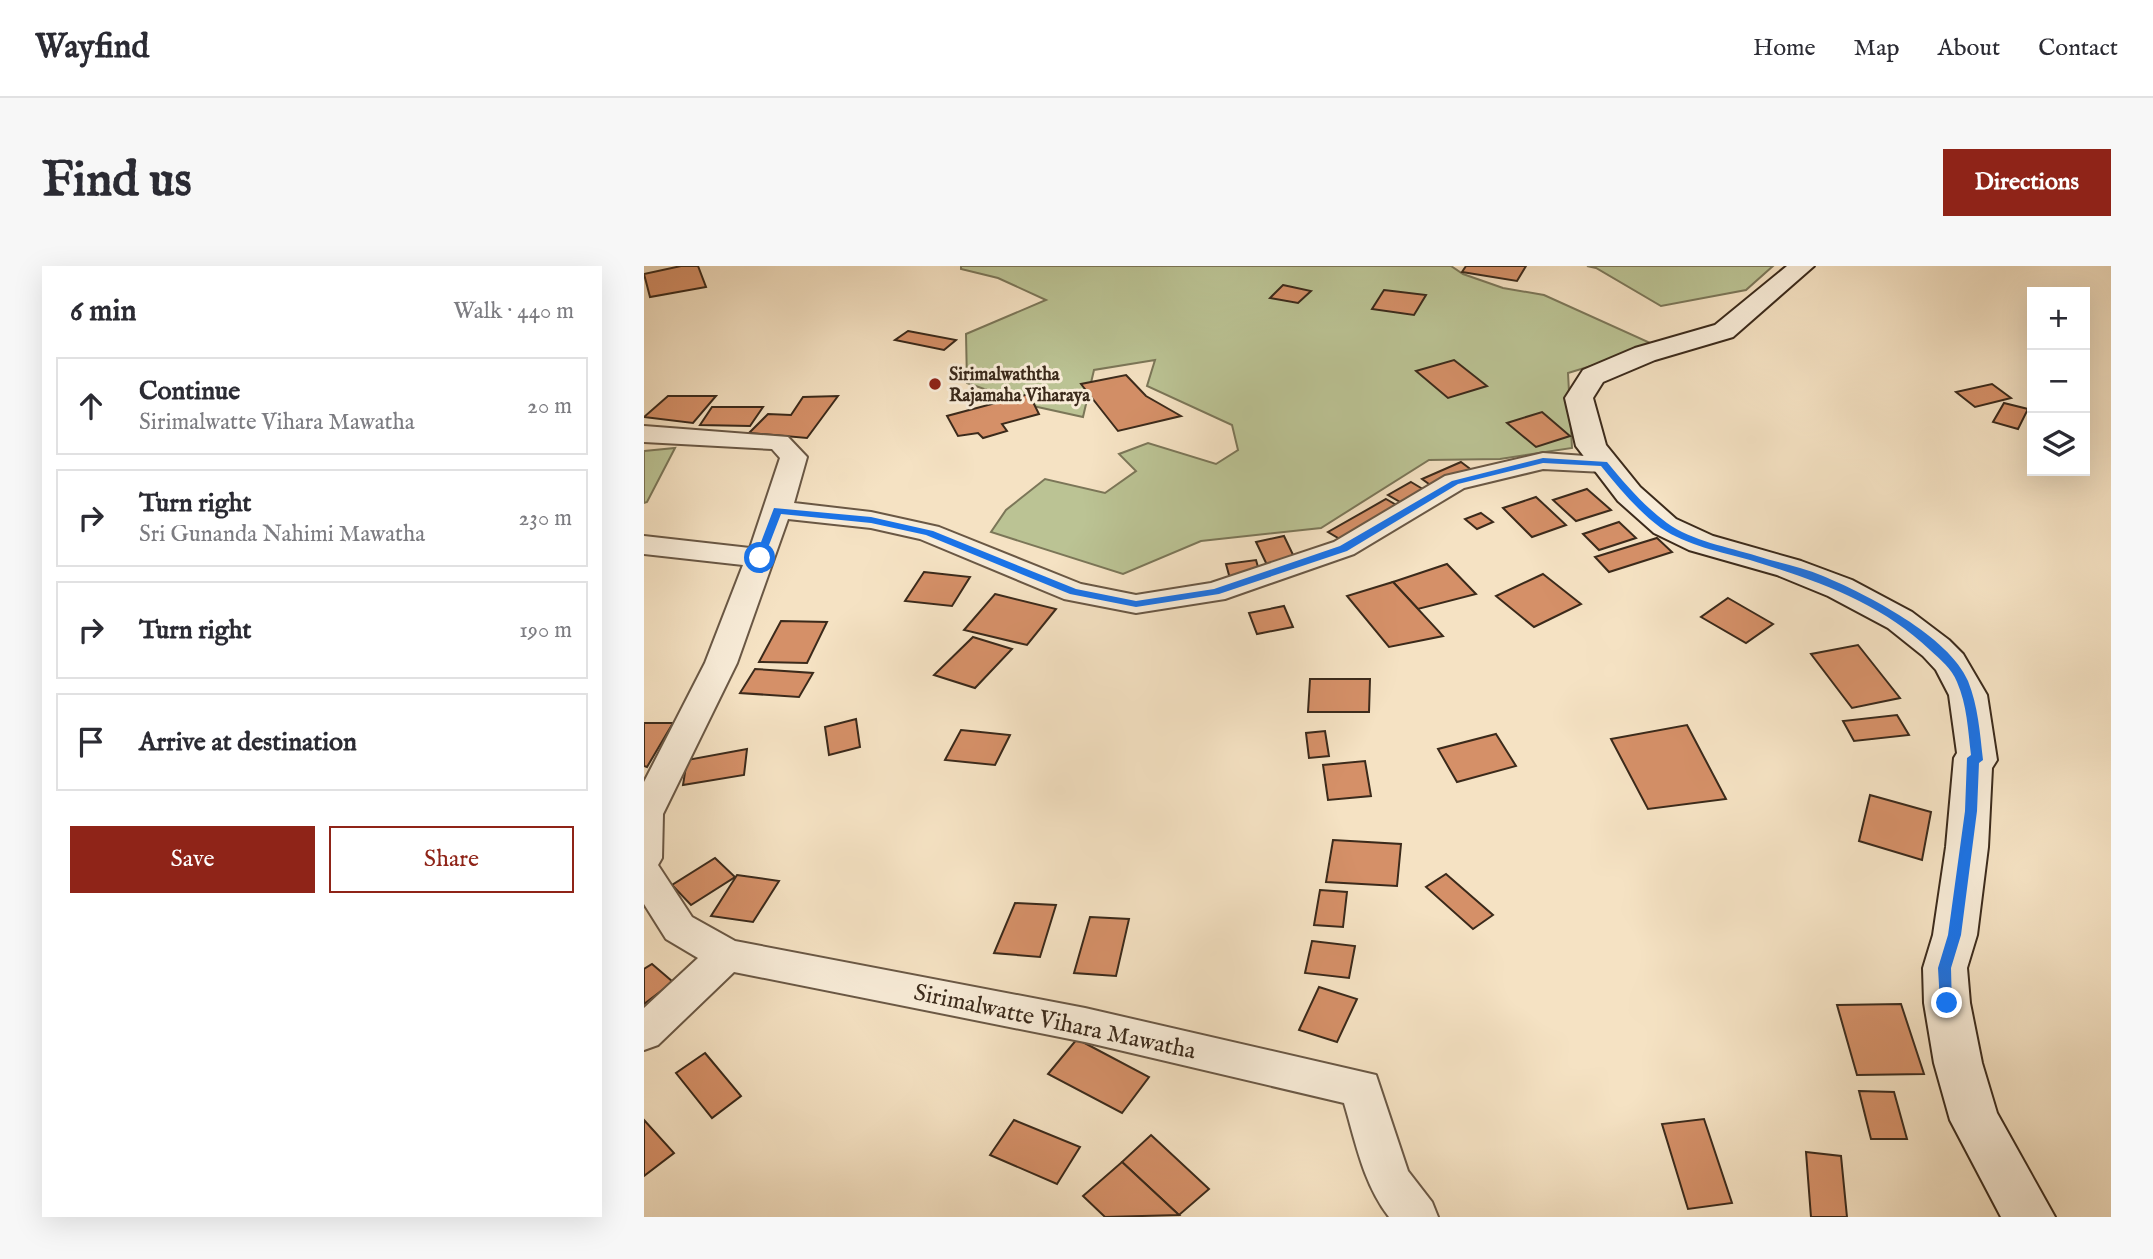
<!DOCTYPE html>
<meta charset="utf-8">
<style>
:root{--surface:#fff;--page:#f7f7f7;--text:#2b2b33;--muted:#7c7c81;--line:#e1e1e2;--accent:#8f2418}
body{margin:0;font-family:"IM FELL English",serif;background:var(--page);color:var(--text)}
.controls{position:absolute;right:21px;top:21px;display:grid;overflow:hidden;border-radius:0px;box-shadow:0 7px 28px #0002}
.controls button{width:63px;height:63px;display:grid;place-items:center;padding:0;border:0;border-bottom:2px solid var(--line);background:var(--surface);color:var(--text);font:35px sans-serif}
.stop{position:absolute;width:21px;height:21px;margin:-16px;border:5px solid #1a73e8;border-radius:50%;background:#fff}
.stop.end{background:#1a73e8;border-color:#fff;box-shadow:0 2px 7px #0008}
.list{margin:0;padding:0;list-style:none}
h2{display:flex;justify-content:space-between;align-items:center;height:91px;margin:0;padding:0 28px;font-size:30px}
h2 small{font-size:23px;font-weight:400;color:var(--muted)}
.list li{display:grid;grid-template-columns:46px 1fr auto;gap:21px;align-items:center;box-sizing:border-box;height:98px;margin:0 14px 14px;padding:0 14px;border:2px solid var(--line);border-radius:0px}
.list b{display:block;font-size:26px;white-space:nowrap}
.list p{margin:0;font-size:23px;white-space:nowrap;color:var(--muted)}
.list em{font-size:23px;font-style:normal;color:var(--muted)}
.actions{display:flex;gap:14px;padding:21px 28px}
.actions a{flex:1;padding:16px 0;border:2px solid var(--accent);border-radius:0px;text-align:center;font-size:24px;color:var(--accent)}
.actions .main{background:var(--accent);color:#fff}
.icon{flex:none;width:38px;height:38px;fill:none;stroke:currentColor;stroke-width:2;stroke-linecap:round;stroke-linejoin:round}
.map{position:relative;flex:none;width:1467px;height:951px;overflow:hidden;border-radius:0px}
header{display:flex;align-items:center;gap:42px;box-sizing:border-box;height:98px;padding:0 35px;background:var(--surface);border-bottom:2px solid var(--line)}
header strong{font-size:33px}
nav{display:flex;gap:38px;margin-inline-start:auto;font-size:24px}
.intro{display:flex;align-items:center;justify-content:space-between;box-sizing:border-box;height:168px;padding:0 42px}
h1{margin:0;font-size:49px}
.button{padding:18px 32px;border-radius:0px;background:var(--accent);color:#fff;font-size:24px;font-weight:700}
main{display:flex;gap:42px;padding:0 42px}
aside{flex:1;background:var(--surface);border-radius:0px;box-shadow:0 7px 28px #0002}
.map>svg:first-child{display:block}
.green{fill:#bbc394;stroke:#7b7658;stroke-width:2}
.building{fill:#d59068;stroke:#3b2a1b;stroke-width:2}
.lines{fill:none;stroke-linecap:round;stroke-linejoin:round}
.street-casing{stroke:#6a5845;stroke-width:4}
.secondary-casing{stroke:#3b2a1b;stroke-width:4}
.street{fill:#f8ecd8;fill-rule:evenodd}
.secondary{fill:#f8ecd8;fill-rule:evenodd}
.route{fill:#1a73e8}
.poi-dot{fill:#8f2418;stroke:#f8ecd8;stroke-width:2.5}
.labels{text-anchor:middle;stroke-width:6;stroke-linejoin:round;paint-order:stroke}
.far-poi-label{font-size:18px;font-weight:bold;fill:#3b2a1b;stroke:#f8ecd8;text-anchor:start}
.near-street-label{font-size:24px;fill:#3b2a1b;stroke:#f8ecd8}
</style>
<header>
<strong>Wayfind</strong>
<nav><a>Home</a><a>Map</a><a>About</a><a>Contact</a></nav>
</header>
<div class="intro"><h1>Find us</h1><a class="button">Directions</a></div>
<main>
<aside>
<h2>6 min<small>Walk · 440 m</small></h2>
<ul class="list">
<li><svg class="icon" aria-label="ahead" viewBox="0 0 24 24"><path d="M12 20V5M6 11l6-6 6 6"/></svg><div><b>Continue</b><p>Sirimalwatte Vihara Mawatha</p></div><em>20 m</em></li>
<li><svg class="icon" aria-label="right" viewBox="0 0 24 24"><path d="M7 20v-9h11M14 6l5 5-5 5"/></svg><div><b>Turn right</b><p>Sri Gunanda Nahimi Mawatha</p></div><em>230 m</em></li>
<li><svg class="icon" aria-label="right" viewBox="0 0 24 24"><path d="M7 20v-9h11M14 6l5 5-5 5"/></svg><div><b>Turn right</b></div><em>190 m</em></li>
<li><svg class="icon" aria-label="arrive" viewBox="0 0 24 24"><path d="M6 21V4h12l-3 4 3 4H6"/></svg><div><b>Arrive at destination</b></div></li>
</ul>
<div class="actions"><a class="main">Save</a><a>Share</a></div>
</aside>
<div class="map">
<svg width="1467" height="951" viewBox="0 0 1467 951">
<rect width="100%" height="100%" fill="#f5e2c3"/>
<filter id="stains"><feTurbulence type="fractalNoise" baseFrequency=".00286" numOctaves="4"/><feColorMatrix values="0 0 0 0 .2 0 0 0 0 .09 0 0 0 0 .02 0 0 0 .5 -.17"/></filter>
<radialGradient id="worn" r=".72"><stop offset=".6" stop-color="#630" stop-opacity="0"/><stop offset="1" stop-color="#630" stop-opacity=".3"/></radialGradient>
<!-- green -->
<g class="green">
<path d="M 317,0 L 807,0 L 819,8 L 859,22 L 900,29 L 1013,80 L 924,107 L 928,182 L 856,193 L 785,194 L 677,262 L 557,275 L 479,308 L 347,266 L 362,244 L 401,213 L 461,227 L 492,205 L 475,188 L 504,177 L 572,198 L 594,184 L 588,159 L 503,120 L 511,94 L 450,104 L 439,151 L 389,140 L 323,117 L 322,68 L 402,34 L 354,12 L 317,3 Z"/>
<path d="M 943,0 L 1129,0 L 1102,24 L 1017,40 L 952,2 Z"/>
<path d="M 31,182 L 3,236 L 0,237 L 0,185 Z"/>
</g>
<!-- building -->
<g class="building">
<path d="M 37,0 L 54,0 L 62,21 L 6,31 L 0,8 Z"/>
<path d="M 822,0 L 882,0 L 873,15 L 818,6 Z"/>
<path d="M 639,19 L 667,25 L 654,37 L 626,32 Z"/>
<path d="M 740,24 L 782,29 L 770,49 L 728,43 Z"/>
<path d="M 264,65 L 312,74 L 300,84 L 251,74 Z"/>
<path d="M 810,94 L 843,120 L 804,132 L 772,105 Z"/>
<path d="M 482,109 L 502,130 L 537,150 L 474,165 L 437,118 Z"/>
<path d="M 1348,118 L 1367,132 L 1331,141 L 1312,126 Z"/>
<path d="M 385,128 L 395,148 L 358,158 L 363,165 L 339,172 L 334,167 L 314,170 L 303,150 Z"/>
<path d="M 24,130 L 72,130 L 49,157 L 0,151 Z"/>
<path d="M 194,130 L 163,172 L 105,167 L 124,148 L 147,149 L 159,131 Z"/>
<path d="M 1360,137 L 1384,143 L 1374,163 L 1349,156 Z"/>
<path d="M 68,141 L 119,141 L 106,160 L 56,159 Z"/>
<path d="M 898,146 L 926,170 L 892,181 L 863,157 Z"/>
<path d="M 817,196 L 837,211 L 799,228 L 778,213 Z"/>
<path d="M 767,216 L 792,231 L 770,244 L 744,229 Z"/>
<path d="M 943,223 L 967,244 L 932,255 L 909,234 Z"/>
<path d="M 892,231 L 922,259 L 888,271 L 859,242 Z"/>
<path d="M 742,233 L 768,248 L 711,282 L 684,266 Z"/>
<path d="M 837,247 L 849,256 L 833,263 L 821,253 Z"/>
<path d="M 975,256 L 992,272 L 955,284 L 939,268 Z"/>
<path d="M 640,270 L 652,295 L 624,301 L 612,276 Z"/>
<path d="M 1013,272 L 1028,286 L 965,306 L 951,291 Z"/>
<path d="M 612,294 L 618,315 L 588,320 L 582,298 Z"/>
<path d="M 803,298 L 832,328 L 774,343 L 749,316 Z"/>
<path d="M 280,306 L 326,311 L 308,340 L 261,335 Z"/>
<path d="M 899,308 L 937,338 L 890,361 L 852,330 Z"/>
<path d="M 749,316 L 799,370 L 745,381 L 703,330 Z"/>
<path d="M 351,328 L 412,343 L 383,379 L 320,364 Z"/>
<path d="M 1084,332 L 1129,358 L 1102,377 L 1057,351 Z"/>
<path d="M 640,340 L 649,361 L 613,368 L 605,347 Z"/>
<path d="M 137,355 L 183,356 L 163,397 L 115,396 Z"/>
<path d="M 329,371 L 368,383 L 331,422 L 290,409 Z"/>
<path d="M 1214,379 L 1256,432 L 1208,442 L 1167,388 Z"/>
<path d="M 111,403 L 169,407 L 155,431 L 96,427 Z"/>
<path d="M 666,413 L 726,413 L 725,446 L 664,446 Z"/>
<path d="M 1253,449 L 1265,469 L 1210,475 L 1199,455 Z"/>
<path d="M 212,453 L 216,481 L 185,489 L 181,461 Z"/>
<path d="M 0,457 L 29,457 L 3,501 L 0,500 Z"/>
<path d="M 1043,459 L 1082,533 L 1004,543 L 967,473 Z"/>
<path d="M 317,464 L 366,469 L 351,499 L 301,494 Z"/>
<path d="M 681,465 L 685,490 L 665,492 L 662,467 Z"/>
<path d="M 852,468 L 872,500 L 813,516 L 794,483 Z"/>
<path d="M 103,483 L 100,509 L 39,519 L 43,494 Z"/>
<path d="M 721,495 L 727,530 L 684,534 L 679,499 Z"/>
<path d="M 1226,529 L 1287,546 L 1278,594 L 1215,575 Z"/>
<path d="M 689,574 L 757,578 L 753,620 L 682,616 Z"/>
<path d="M 71,592 L 91,611 L 47,639 L 28,619 Z"/>
<path d="M 802,608 L 849,649 L 829,663 L 782,621 Z"/>
<path d="M 93,609 L 135,615 L 109,656 L 67,650 Z"/>
<path d="M 676,624 L 703,626 L 699,661 L 670,659 Z"/>
<path d="M 371,637 L 412,639 L 396,691 L 350,687 Z"/>
<path d="M 446,651 L 485,653 L 472,710 L 430,707 Z"/>
<path d="M 668,675 L 711,680 L 705,712 L 661,707 Z"/>
<path d="M 8,698 L 29,716 L 0,738 L 0,703 Z"/>
<path d="M 675,721 L 713,733 L 693,776 L 655,764 Z"/>
<path d="M 1257,738 L 1280,808 L 1213,809 L 1193,739 Z"/>
<path d="M 433,773 L 505,811 L 478,847 L 404,808 Z"/>
<path d="M 61,787 L 97,830 L 68,852 L 32,807 Z"/>
<path d="M 1215,825 L 1250,826 L 1263,873 L 1227,873 Z"/>
<path d="M 1060,853 L 1088,937 L 1044,943 L 1018,858 Z"/>
<path d="M 0,854 L 30,887 L 0,910 Z"/>
<path d="M 370,854 L 436,881 L 413,918 L 346,889 Z"/>
<path d="M 507,869 L 565,923 L 535,949 L 478,896 Z"/>
<path d="M 1162,886 L 1197,890 L 1203,951 L 1167,951 Z"/>
<path d="M 478,896 L 535,949 L 461,951 L 439,930 Z"/>
</g>
<g class="lines">
<!-- street casing -->
<g class="street-casing">
<path id="street" d="M 0,160 L 144,171 L 163,191 L 150,237 L 227,246 L 295,261 L 437,318 L 492,329 L 567,317 L 690,276 L 801,210 L 899,187 L 969,192 L 973,198 L 969,204 L 960,206 L 899,203 L 820,222 L 710,288 L 581,333 L 492,347 L 420,333 L 276,273 L 227,262 L 144,253 L 93,397 L 19,548 L 18,592 L 14,599 L 48,651 L 91,675 L 441,742 L 732,809 L 764,905 L 788,936 L 794,951 L 745,951 C 719,917 712,877 700,837 L 441,776 L 90,706 L 14,779 L 0,784 L 0,742 L 54,692 L 22,673 L 0,638 L 0,516 L 61,397 L 99,299 L 0,288 L 0,270 L 106,282 L 136,192 L 128,183 L 0,176 Z"/>
</g>
<!-- secondary casing -->
<g class="secondary-casing">
<path id="secondary" d="M 1143,0 L 1170,0 L 1089,71 L 1011,94 L 959,116 L 949,132 L 962,179 L 996,221 L 1032,253 L 1069,270 L 1157,295 L 1208,314 L 1268,346 L 1305,374 L 1319,388 L 1343,429 L 1353,494 L 1348,502 L 1344,581 L 1333,669 L 1323,702 L 1326,737 L 1338,797 L 1353,847 L 1411,951 L 1357,951 L 1306,854 L 1290,797 L 1280,737 L 1279,702 L 1289,669 L 1302,581 L 1310,492 L 1313,487 L 1305,429 L 1292,404 L 1279,390 L 1244,362 L 1184,330 L 1133,309 L 1045,284 L 1010,267 L 974,235 L 932,180 L 921,132 L 939,104 L 991,82 L 1071,59 Z"/>
</g>
<!-- street -->
<use href="#street" class="street"/>
<!-- secondary -->
<use href="#secondary" class="secondary"/>
</g>
<!-- route -->
<path class="route" d="M 899,192 L 963,196 C 981,218 1000,240 1023,257 C 1048,275 1084,281 1113,290 C 1135,297 1158,301 1179,310 C 1222,328 1305,370 1324,415 C 1334,440 1336,467 1339,494 L 1335,497 L 1333,545 L 1317,669 L 1307,702 L 1308,742 L 1303,743 L 1296,737 L 1294,702 L 1304,669 L 1321,545 L 1323,492 L 1327,489 C 1324,464 1323,439 1313,416 C 1308,403 1296,393 1286,384 C 1236,336 1171,314 1106,294 C 1077,286 1042,279 1017,262 C 994,245 975,222 957,200 L 899,197 L 814,218 L 703,285 L 575,328 L 492,341 L 426,328 L 282,269 L 227,257 L 137,248 L 120,292 L 116,295 L 111,292 L 130,242 L 227,251 L 289,265 L 432,323 L 492,335 L 570,323 L 696,280 L 808,215 Z"/>
<!-- markers -->
<circle class="poi-dot" cx="291" cy="118" r="7"/>
<g class="labels">
<!-- far-poi labels -->
<g class="far-poi-label">
<text x="305" y="114">Sirimalwaththa<tspan x="305" dy="21">Rajamaha Viharaya</tspan></text>
</g>
<!-- near-street labels -->
<g class="near-street-label">
<text transform="translate(411 755) rotate(12)" y="8">Sirimalwatte Vihara Mawatha</text>
</g>
</g>
<rect width="100%" height="100%" filter="url(#stains)"/>
<rect width="100%" height="100%" fill="url(#worn)"/>
</svg>
<div class="controls">
<button>+</button>
<button>−</button>
<button><svg class="icon" aria-label="layers" viewBox="0 0 24 24"><path d="M12 4l9 5-9 5-9-5zM3 14l9 5 9-5"/></svg></button>
</div>
<div class="stop" style="left:116px;top:292px"></div>
<div class="stop end" style="left:1303px;top:737px"></div>
</div>
</main>
